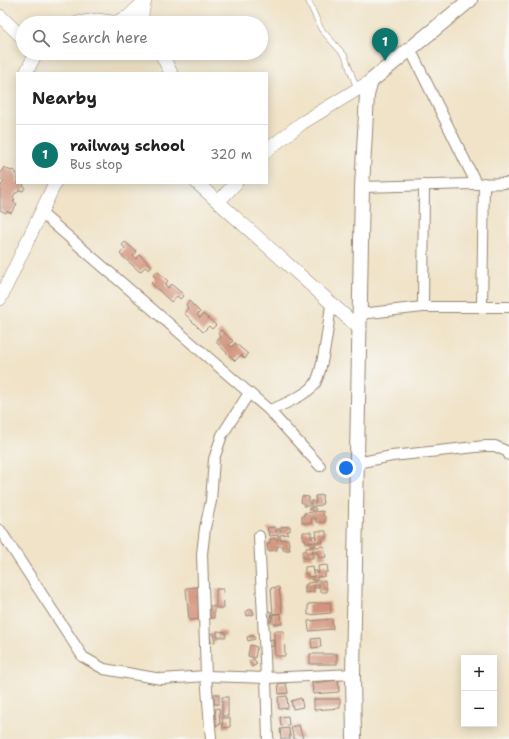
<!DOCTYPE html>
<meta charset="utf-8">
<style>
:root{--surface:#fff;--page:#f6f6f6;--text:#222;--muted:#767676;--line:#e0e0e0;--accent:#0f766e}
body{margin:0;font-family:"Shantell Sans",sans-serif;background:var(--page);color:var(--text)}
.controls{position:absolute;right:12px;bottom:12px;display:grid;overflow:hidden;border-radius:0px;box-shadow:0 2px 10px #0003}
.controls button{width:36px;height:36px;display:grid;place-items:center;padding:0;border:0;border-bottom:1px solid var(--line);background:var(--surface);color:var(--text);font:20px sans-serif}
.you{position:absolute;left:346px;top:468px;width:14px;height:14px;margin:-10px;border:3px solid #fff;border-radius:50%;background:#1a73e8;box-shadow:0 0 0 6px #1a73e833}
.badge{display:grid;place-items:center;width:26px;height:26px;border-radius:50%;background:var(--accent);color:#fff;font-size:13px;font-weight:700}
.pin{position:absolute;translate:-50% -33px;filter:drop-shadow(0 1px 2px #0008)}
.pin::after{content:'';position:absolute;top:21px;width:14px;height:12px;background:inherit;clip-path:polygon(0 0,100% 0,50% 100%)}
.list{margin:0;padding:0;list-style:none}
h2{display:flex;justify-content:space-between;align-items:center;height:52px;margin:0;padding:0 16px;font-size:17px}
h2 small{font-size:13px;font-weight:400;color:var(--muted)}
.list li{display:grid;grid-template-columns:26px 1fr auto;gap:12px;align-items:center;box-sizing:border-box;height:60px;padding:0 16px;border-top:1px solid var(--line)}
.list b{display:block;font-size:15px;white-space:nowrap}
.list p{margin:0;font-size:13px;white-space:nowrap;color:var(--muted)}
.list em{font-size:13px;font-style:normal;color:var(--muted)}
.icon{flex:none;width:22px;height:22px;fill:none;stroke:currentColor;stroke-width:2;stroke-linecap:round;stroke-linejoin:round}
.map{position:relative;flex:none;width:509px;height:739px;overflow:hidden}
.search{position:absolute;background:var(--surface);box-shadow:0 2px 10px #0003;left:16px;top:16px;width:252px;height:44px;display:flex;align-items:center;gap:10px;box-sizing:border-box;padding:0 14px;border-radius:22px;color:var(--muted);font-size:15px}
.panel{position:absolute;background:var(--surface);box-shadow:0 2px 10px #0003;left:16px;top:72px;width:252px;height:112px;border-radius:0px}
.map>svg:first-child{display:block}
.building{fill:#d3947e}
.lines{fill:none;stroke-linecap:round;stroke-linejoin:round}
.service-casing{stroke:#968673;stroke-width:6}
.minor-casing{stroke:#968673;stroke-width:12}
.tertiary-casing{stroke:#968673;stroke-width:14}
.secondary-casing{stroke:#968673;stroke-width:16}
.service{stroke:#fff;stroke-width:5}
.minor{stroke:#fff;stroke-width:10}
.tertiary{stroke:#fff;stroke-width:13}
.secondary{stroke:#fff;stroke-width:14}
</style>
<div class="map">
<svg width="509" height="739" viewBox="0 0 509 739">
<rect width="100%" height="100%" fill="#f6f6f2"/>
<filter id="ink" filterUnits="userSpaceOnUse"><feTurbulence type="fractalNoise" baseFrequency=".025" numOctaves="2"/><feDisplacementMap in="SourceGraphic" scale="8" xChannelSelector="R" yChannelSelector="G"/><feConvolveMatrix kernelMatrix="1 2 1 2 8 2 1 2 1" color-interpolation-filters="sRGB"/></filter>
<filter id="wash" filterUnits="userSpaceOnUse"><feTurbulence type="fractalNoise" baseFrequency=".012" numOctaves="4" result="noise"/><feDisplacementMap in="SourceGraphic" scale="16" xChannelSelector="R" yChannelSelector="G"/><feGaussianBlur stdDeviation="0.9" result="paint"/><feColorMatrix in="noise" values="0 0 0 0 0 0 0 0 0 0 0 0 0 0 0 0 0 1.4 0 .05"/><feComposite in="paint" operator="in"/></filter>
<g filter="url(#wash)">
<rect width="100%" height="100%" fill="#f0e3c8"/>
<g id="blocks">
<!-- building -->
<g class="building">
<path d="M 4,167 L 11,171 L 12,170 L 16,172 L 15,174 L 17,175 L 17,183 L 24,183 L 23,186 L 25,187 L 23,191 L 19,190 L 17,193 L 15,193 L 13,198 L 15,199 L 13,202 L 17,204 L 11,213 L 7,211 L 6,213 L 0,210 L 0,186 L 1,186 L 4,181 L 0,179 L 0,174 Z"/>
<path d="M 125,242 L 137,252 L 133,256 L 136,259 L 140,255 L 152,266 L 149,270 L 145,267 L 140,272 L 120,254 L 125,248 L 122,245 Z"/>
<path d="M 157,271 L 168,281 L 165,285 L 168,288 L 171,284 L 184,295 L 180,299 L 177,296 L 171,302 L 151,283 L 156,278 L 153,275 Z"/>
<path d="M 189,301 L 200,312 L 197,315 L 200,318 L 203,314 L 216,325 L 212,329 L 209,326 L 203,332 L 184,313 L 188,308 L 186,305 Z"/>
<path d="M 221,330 L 233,341 L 229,345 L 232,347 L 235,343 L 248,354 L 245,359 L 241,355 L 235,361 L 216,342 L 221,337 L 218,334 Z"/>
<path d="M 323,495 L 322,497 L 323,503 L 322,503 L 322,505 L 314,506 L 314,508 L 316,509 L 314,512 L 323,511 L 323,516 L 325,516 L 325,522 L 316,522 L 316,518 L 311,518 L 312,523 L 302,523 L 302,516 L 304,516 L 304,513 L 313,512 L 313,510 L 309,510 L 309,508 L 312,508 L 312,506 L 304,506 L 304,504 L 301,502 L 302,496 L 309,497 L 309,504 L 311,504 L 311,501 L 314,501 L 314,504 L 316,503 L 315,496 Z"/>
<path d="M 290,526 L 290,531 L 287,531 L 288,534 L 280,535 L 280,540 L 288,539 L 290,550 L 283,550 L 283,546 L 277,546 L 277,550 L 268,551 L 267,544 L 270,543 L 270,539 L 276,538 L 276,540 L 278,540 L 278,535 L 270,536 L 267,528 L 275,527 L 276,532 L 277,532 L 277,529 L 280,529 L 280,531 L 281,531 L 281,527 Z"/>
<path d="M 316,531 L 326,531 L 326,538 L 323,538 L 323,542 L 315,542 L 316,547 L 324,546 L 326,557 L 319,558 L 318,550 L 317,550 L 317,553 L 314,553 L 313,550 L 312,551 L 313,558 L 303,558 L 303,551 L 306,551 L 306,548 L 314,547 L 314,545 L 310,546 L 310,543 L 313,543 L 313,542 L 306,542 L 305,539 L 303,539 L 303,532 L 311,532 L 311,539 L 313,539 L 312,536 L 315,536 L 316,539 L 317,538 Z"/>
<path d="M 327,565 L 328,572 L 325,572 L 325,576 L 317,577 L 317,581 L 325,581 L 327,592 L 320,592 L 320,585 L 318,585 L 319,588 L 315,588 L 315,585 L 314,585 L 314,592 L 305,593 L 305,585 L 307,585 L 307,583 L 316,582 L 316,580 L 312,580 L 312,577 L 315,576 L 308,577 L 307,574 L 305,574 L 305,567 L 312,566 L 313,574 L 314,574 L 314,571 L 317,571 L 317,573 L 319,573 L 318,566 Z"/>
<path d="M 199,587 L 202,619 L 189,620 L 186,588 Z"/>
<path d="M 279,587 L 282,613 L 273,614 L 271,588 Z"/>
<path d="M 216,589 L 223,589 L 224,608 L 216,608 Z"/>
<path d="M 330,602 L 331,613 L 308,615 L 308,604 Z"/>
<rect x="209" y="606" width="5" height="12"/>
<path d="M 252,609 L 254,614 L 247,616 L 246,611 Z"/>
<path d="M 268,611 L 272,612 L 271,622 L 266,621 Z"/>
<path d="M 273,614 L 281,614 L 282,624 L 273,624 Z"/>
<path d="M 332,619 L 333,629 L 309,631 L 308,621 Z"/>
<path d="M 217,631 L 226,632 L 226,637 L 217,637 Z"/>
<path d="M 274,631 L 284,631 L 285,656 L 275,656 Z"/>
<path d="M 214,633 L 215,642 L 211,642 L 210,634 Z"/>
<path d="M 253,635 L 255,639 L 248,641 L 247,637 Z"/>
<path d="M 320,638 L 321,647 L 312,648 L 311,639 Z"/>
<path d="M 273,639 L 274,646 L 269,647 L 268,640 Z"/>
<path d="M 250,645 L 257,647 L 255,658 L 248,656 Z"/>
<rect x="310" y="654" width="27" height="10"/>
<path d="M 254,659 L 257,664 L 252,667 L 249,661 Z"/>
<path d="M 338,680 L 339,692 L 313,694 L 312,683 Z"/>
<path d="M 286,683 L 288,693 L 279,694 L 278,684 Z"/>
<rect x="214" y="694" width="5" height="10"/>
<path d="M 287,696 L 288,708 L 279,709 L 278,697 Z"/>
<rect x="222" y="697" width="6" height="19"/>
<path d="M 301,698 L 303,707 L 293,709 L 291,701 Z"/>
<path d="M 314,699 L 340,699 L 340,708 L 314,710 Z"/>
<path d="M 219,708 L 220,725 L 215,725 L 215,709 Z"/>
<path d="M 288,716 L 289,725 L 281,726 L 280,717 Z"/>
<path d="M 222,718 L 230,718 L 230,727 L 223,728 Z"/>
<path d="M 299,725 L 303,739 L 294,739 L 291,727 Z"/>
<path d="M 289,728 L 290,739 L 281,739 L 280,729 Z"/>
</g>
</g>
</g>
<g filter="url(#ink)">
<use href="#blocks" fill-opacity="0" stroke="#968673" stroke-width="1"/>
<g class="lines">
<!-- service casing -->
<g class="service-casing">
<path id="service" d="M 308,0 L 321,29 L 345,56 L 357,89"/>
</g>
<!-- minor casing -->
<g class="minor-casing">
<g id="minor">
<path d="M 410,49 L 476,183"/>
<path d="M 362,187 L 509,183"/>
<path d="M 41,213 L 269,410 L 320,466"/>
<path d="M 482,306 L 484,183"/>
<path d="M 423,307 L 424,185"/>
<path d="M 360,314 L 423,307 L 509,307"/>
<path d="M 269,410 C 279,407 308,394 314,385 C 323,374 329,321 331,304"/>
<path d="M 357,463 L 392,456 L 485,446 L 495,446 L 508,452 L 509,455"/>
<path d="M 0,530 L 83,657 L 104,669 L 161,679 L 206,676 L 266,678 L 353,674"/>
<path d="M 259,536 L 266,678 L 268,739"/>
<path d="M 211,739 L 206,676 L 202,554 L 205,528 L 211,501 L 214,459 L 222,435 L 249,393"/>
</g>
</g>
<!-- tertiary casing -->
<g class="tertiary-casing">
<g id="tertiary">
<path d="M 0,16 L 23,38"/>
<path d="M 116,22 L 128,17 L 145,1"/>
<path d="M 77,23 L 97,20 L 119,23"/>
<path d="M 143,23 L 142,13 L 145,0"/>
<path d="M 161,53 L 171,73"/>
<path d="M 26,73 L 36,53"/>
<path d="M 267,150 L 302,123 L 371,81"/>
<path d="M 197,183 L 360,329"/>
<path d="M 219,201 L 236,183"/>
<path d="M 0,299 L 55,183"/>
</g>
</g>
<!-- secondary casing -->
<g class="secondary-casing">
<path id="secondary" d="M 354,739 L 353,674 L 362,187 L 367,95 L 371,81 L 470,0"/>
</g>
<!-- service -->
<use href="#service" class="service"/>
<!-- minor -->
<use href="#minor" class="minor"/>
<!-- tertiary -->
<use href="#tertiary" class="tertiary"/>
<!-- secondary -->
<use href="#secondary" class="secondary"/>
</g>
</g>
</svg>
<div class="controls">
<button>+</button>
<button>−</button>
</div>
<div class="you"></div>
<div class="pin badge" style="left:385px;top:61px">1</div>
<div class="search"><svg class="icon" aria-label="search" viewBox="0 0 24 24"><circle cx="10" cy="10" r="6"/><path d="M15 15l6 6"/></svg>Search here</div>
<section class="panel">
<h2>Nearby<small></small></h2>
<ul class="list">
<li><span class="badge">1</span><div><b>railway school</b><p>Bus stop</p></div><em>320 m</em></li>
</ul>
</section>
</div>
